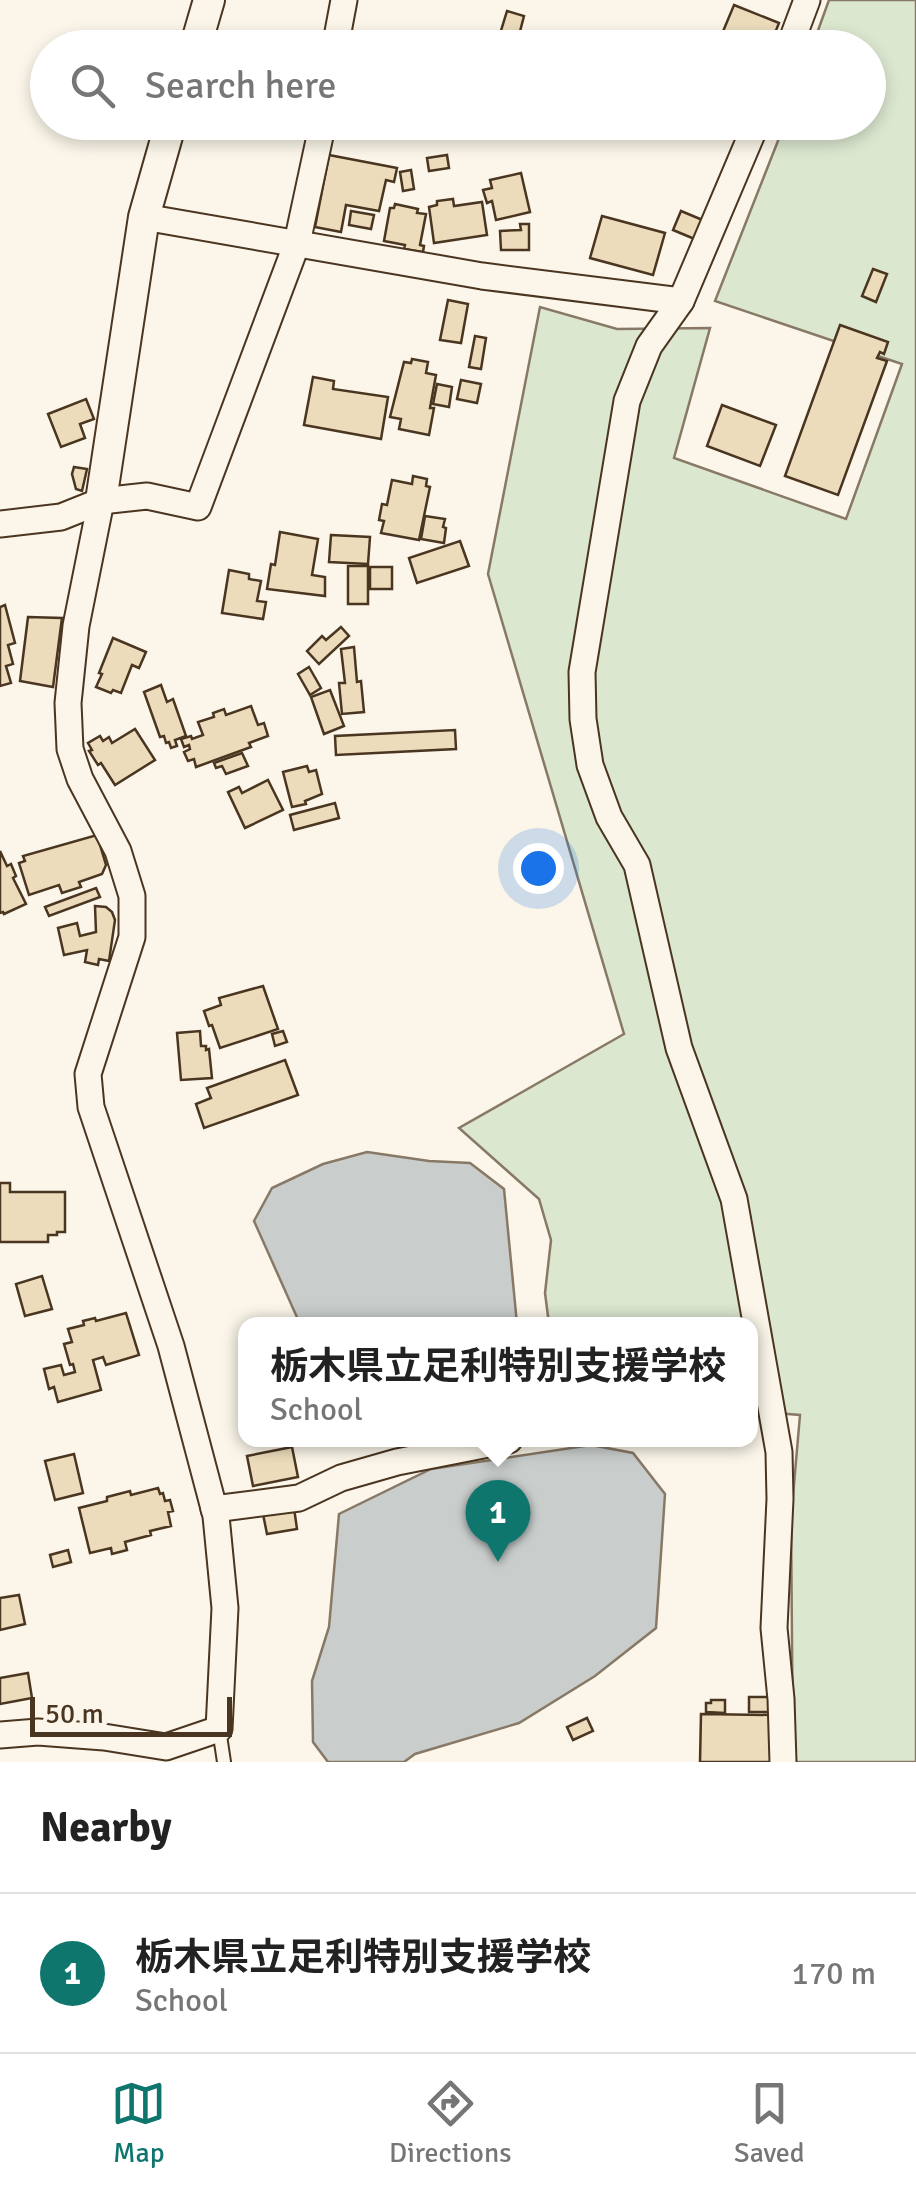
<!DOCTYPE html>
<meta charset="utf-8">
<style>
:root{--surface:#fff;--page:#f2f2f2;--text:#222;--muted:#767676;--line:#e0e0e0;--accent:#0f766e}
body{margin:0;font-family:Signika,"Noto Sans JP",sans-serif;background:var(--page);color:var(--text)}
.scale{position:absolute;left:30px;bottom:25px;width:202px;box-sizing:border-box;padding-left:10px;border:5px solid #4a3520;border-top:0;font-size:28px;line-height:35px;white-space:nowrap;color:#4a3520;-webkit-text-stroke:8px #fbf6e9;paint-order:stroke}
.you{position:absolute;left:538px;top:868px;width:35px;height:35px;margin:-25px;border:8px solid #fff;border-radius:50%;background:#1a73e8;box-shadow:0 0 0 15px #1a73e833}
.badge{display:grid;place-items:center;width:65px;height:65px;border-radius:50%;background:var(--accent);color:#fff;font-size:32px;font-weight:700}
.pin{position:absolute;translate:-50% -82px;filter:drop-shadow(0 2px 5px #0008)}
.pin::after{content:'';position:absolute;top:52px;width:35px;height:30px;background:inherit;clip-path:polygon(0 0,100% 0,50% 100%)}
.popup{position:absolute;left:238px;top:1317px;width:520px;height:130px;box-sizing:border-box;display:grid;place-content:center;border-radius:20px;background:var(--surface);filter:drop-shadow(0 2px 8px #0005);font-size:32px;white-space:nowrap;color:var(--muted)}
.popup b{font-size:38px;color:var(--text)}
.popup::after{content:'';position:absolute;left:50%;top:100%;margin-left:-20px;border:20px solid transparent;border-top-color:var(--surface)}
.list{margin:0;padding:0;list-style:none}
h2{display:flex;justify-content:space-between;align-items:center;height:130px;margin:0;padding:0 40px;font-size:42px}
h2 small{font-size:32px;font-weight:400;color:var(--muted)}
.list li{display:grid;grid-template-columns:65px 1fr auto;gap:30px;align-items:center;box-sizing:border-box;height:160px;padding:0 40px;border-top:2px solid var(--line)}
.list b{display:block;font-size:38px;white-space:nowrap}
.list p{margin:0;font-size:32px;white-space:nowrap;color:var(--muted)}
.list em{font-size:32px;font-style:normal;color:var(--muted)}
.icon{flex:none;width:55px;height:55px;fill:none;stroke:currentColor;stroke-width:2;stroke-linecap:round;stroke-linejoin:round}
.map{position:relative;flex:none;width:916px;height:1762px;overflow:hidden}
.search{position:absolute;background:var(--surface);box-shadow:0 5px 15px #0003;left:30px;right:30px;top:30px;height:110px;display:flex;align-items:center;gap:25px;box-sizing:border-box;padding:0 35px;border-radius:55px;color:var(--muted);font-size:38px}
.sheet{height:290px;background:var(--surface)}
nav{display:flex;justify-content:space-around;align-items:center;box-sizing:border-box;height:140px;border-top:2px solid var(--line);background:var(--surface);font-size:28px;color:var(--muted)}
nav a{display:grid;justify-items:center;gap:5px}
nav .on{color:var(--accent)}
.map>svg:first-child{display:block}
.green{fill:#dce7d0;stroke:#887966;stroke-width:2.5}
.water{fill:#c9cecd;stroke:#887966;stroke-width:2.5}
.building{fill:#ecdcbc;stroke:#4a3520;stroke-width:2.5}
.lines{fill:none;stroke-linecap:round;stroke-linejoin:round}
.service-casing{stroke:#4a3520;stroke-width:16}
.minor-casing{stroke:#4a3520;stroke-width:29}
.tertiary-casing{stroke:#4a3520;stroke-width:34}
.service{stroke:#fbf6e9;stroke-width:12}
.minor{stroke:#fbf6e9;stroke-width:25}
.tertiary{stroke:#fbf6e9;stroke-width:30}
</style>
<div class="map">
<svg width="916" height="1762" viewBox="0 0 916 1762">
<rect width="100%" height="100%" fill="#fbf6e9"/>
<!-- green -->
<path class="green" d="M 829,0 L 916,0 L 916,1762 L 793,1762 L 791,1519 L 800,1415 L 751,1411 L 750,1324 L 549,1324 L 545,1293 L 551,1240 L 539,1199 L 459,1128 L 624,1034 L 488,574 L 540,307 L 617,329 L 710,328 L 674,458 L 846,519 L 902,364 L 715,301 L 785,123 L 868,122 L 868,48 L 812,47 Z"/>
<!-- water -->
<g class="water">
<path d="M 367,1152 L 429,1161 L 470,1163 L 504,1189 L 517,1324 L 300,1324 L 254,1221 L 272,1188 L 323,1164 Z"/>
<path d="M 591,1445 L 633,1453 L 665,1494 L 656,1628 L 595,1676 L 519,1723 L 415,1754 L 404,1762 L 328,1762 L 313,1742 L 312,1681 L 329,1627 L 339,1514 L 431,1469 Z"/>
</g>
<!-- building -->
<g class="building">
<path d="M 734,5 L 779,23 L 769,48 L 736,48 L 719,41 Z"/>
<path d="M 507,11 L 524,16 L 518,39 L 500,34 Z"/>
<path d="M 443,122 L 498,122 L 494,137 L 442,126 Z"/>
<path d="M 329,155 L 397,168 L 394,182 L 386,180 L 379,211 L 346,205 L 341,232 L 315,227 Z"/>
<path d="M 447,155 L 449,168 L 429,171 L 427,158 Z"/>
<path d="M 411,170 L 414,189 L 403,191 L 400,172 Z"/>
<path d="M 521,173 L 530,212 L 496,220 L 492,201 L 487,203 L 483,190 L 492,188 L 490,180 Z"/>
<path d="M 453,199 L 454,206 L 482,202 L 487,235 L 434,243 L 429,207 L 437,205 L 437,201 Z"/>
<path d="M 395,204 L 418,209 L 417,213 L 426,214 L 420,245 L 424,246 L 423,252 L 404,249 L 405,245 L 384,241 L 390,208 L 394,208 Z"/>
<path d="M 351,211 L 374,215 L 371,229 L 349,225 Z"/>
<path d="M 681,211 L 705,221 L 697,240 L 673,230 Z"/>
<path d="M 602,216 L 665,233 L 653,275 L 590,258 Z"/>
<path d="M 520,224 L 529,224 L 529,250 L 501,250 L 500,231 L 521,230 Z"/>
<path d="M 873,269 L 887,274 L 876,302 L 862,296 Z"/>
<path d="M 448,300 L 468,304 L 461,343 L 440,340 Z"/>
<path d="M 840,325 L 888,342 L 884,354 L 880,352 L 877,358 L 887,361 L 838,495 L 785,476 Z"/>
<path d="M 475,336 L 486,338 L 481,369 L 469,367 Z"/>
<path d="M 412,359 L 428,362 L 426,373 L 436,375 L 430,408 L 434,408 L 429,435 L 399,429 L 401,419 L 390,417 L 404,362 L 411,363 Z"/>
<path d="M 313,377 L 334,381 L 333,389 L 388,397 L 381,439 L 304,425 Z"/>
<path d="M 461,380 L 481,384 L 477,403 L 457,399 Z"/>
<path d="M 437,384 L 452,387 L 449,407 L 433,404 Z"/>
<path d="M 86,399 L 94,419 L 80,424 L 85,438 L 61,447 L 48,414 Z"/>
<path d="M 722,405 L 776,425 L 760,466 L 707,446 Z"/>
<path d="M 74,467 L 87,469 L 82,491 L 76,489 L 72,474 Z"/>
<path d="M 413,476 L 427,479 L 426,486 L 430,487 L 419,540 L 381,533 L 384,521 L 379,520 L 382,504 L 387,505 L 392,480 L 412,484 Z"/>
<path d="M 425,516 L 445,519 L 443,527 L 446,528 L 444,543 L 421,539 Z"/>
<path d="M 280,532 L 318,539 L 312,575 L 325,577 L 325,596 L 267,589 L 271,564 L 275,565 Z"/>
<path d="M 331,535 L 370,537 L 368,564 L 329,562 Z"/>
<path d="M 460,541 L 469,566 L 417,583 L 409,558 Z"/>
<rect x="348" y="566" width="20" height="38"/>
<rect x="370" y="567" width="22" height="22"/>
<path d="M 229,570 L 249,574 L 249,579 L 261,581 L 257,601 L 266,602 L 263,619 L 222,613 Z"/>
<path d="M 5,605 L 15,643 L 8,645 L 13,664 L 6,666 L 11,683 L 0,686 L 0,607 Z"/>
<path d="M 28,617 L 62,618 L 53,687 L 20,681 Z"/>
<path d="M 341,627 L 349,636 L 319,664 L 307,651 L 322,636 L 326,640 Z"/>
<path d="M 113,638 L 146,652 L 139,668 L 132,665 L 121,693 L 113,690 L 111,693 L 96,687 L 102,674 L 99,673 Z"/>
<path d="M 354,647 L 357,682 L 361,681 L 364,712 L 342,714 L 339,683 L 345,683 L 341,649 Z"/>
<path d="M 309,667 L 321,688 L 310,695 L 298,674 Z"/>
<path d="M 161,685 L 167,702 L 173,699 L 186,736 L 175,740 L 177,746 L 171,748 L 169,742 L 166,743 L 164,736 L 160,737 L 144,692 Z"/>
<path d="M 330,690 L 344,726 L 324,734 L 311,697 Z"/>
<path d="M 251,706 L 258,725 L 264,723 L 268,736 L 249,743 L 251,747 L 196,767 L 194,759 L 188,761 L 184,752 L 190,749 L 189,745 L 184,747 L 181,739 L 191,736 L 192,739 L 203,735 L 198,722 L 214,717 L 213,713 L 224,709 L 226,715 Z"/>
<path d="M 135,729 L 155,760 L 115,785 L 101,763 L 98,765 L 89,751 L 92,750 L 88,743 L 100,736 L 103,741 L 109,737 L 112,743 Z"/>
<path d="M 455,730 L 456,749 L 336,755 L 335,736 Z"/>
<path d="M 242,753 L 248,766 L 226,774 L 222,766 L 216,768 L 214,763 Z"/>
<path d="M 307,766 L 309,772 L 316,770 L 322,794 L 305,801 L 306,804 L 292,807 L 283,772 Z"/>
<path d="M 268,780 L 283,810 L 245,828 L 228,792 L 239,787 L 242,793 Z"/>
<path d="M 335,803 L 339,818 L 294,830 L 290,815 Z"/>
<path d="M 97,835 L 106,865 L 102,874 L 79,882 L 81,887 L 62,893 L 59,885 L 29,895 L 19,863 L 25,861 L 23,856 Z"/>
<path d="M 0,851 L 7,866 L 11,864 L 16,876 L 13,878 L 26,904 L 4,914 L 3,912 L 0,913 Z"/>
<path d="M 96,888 L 100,897 L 49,916 L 45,907 Z"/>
<path d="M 95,906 L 106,907 L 112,912 L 115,920 L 109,961 L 99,959 L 98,965 L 85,962 L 87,950 L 64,955 L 58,928 L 77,923 L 80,936 L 96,932 Z"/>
<path d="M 263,986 L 278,1029 L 220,1048 L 212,1025 L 209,1026 L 204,1011 L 221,1005 L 219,998 Z"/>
<path d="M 200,1031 L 201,1046 L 206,1046 L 206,1050 L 209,1049 L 212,1078 L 181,1080 L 177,1033 Z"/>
<path d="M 283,1031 L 287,1042 L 275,1046 L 272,1034 Z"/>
<path d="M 285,1060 L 298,1095 L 204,1128 L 196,1104 L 211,1098 L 207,1088 Z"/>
<path d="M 0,1183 L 10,1183 L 10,1192 L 65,1192 L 65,1232 L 57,1232 L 57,1235 L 48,1235 L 48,1242 L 0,1242 Z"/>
<path d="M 42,1276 L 52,1309 L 25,1316 L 16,1284 Z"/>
<path d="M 126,1313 L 139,1355 L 106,1365 L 103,1357 L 93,1360 L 101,1390 L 58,1402 L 54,1387 L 49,1389 L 44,1369 L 61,1365 L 64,1375 L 75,1372 L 73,1364 L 70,1365 L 64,1344 L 72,1342 L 68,1329 L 84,1325 L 83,1321 L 95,1318 L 96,1321 Z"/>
<path d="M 292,1447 L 298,1477 L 253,1486 L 247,1456 Z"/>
<path d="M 74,1454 L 83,1493 L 55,1500 L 45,1461 Z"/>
<path d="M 158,1488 L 160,1494 L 163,1493 L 165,1501 L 170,1500 L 173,1511 L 168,1512 L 171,1526 L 150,1531 L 151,1535 L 125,1542 L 127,1550 L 112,1554 L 111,1548 L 90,1553 L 79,1508 L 107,1501 L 107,1497 L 130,1491 L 131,1495 Z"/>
<path d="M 294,1508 L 297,1529 L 267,1534 L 263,1514 Z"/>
<path d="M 68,1550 L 71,1562 L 53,1567 L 50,1555 Z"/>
<path d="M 19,1595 L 25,1624 L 0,1630 L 0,1598 Z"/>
<path d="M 28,1673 L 32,1698 L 0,1704 L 0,1678 Z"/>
<path d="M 749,1697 L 772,1697 L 771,1712 L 749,1712 Z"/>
<path d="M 711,1700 L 725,1700 L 725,1713 L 706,1712 L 706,1703 L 711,1703 Z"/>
<path d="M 701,1714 L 772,1715 L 771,1762 L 700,1762 Z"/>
<path d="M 587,1718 L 593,1731 L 573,1740 L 567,1727 Z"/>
</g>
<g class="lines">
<!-- service casing -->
<g class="service-casing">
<path id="service" d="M 219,1729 L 224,1762"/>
</g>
<!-- minor casing -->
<g class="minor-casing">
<g id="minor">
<path d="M 335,48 L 344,0"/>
<path d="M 789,48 L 807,0"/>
<path d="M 144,217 L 482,276 L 681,301 L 757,122"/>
<path d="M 681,301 L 649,346 L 627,401 L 582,672 L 583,719 L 590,765 L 609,817 L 637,865 L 679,1048 L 734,1199 L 779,1452 L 780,1499 L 774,1628 L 781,1699 L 783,1762"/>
<path d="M 0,524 L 61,517 L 101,501 L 147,496 L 198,507 L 297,243 L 323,122"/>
<path d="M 214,1509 L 299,1498 L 341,1478 L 397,1462 L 509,1440"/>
<path d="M 0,1735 L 38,1732 L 104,1737 L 166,1747 L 219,1729 L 225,1608 L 216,1516 L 171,1346 L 91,1107 L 88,1074 L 132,937 L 132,896 L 118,851 L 80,779 L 70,749 L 68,703 L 76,626 L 101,501"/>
</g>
</g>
<!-- tertiary casing -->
<g class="tertiary-casing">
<g id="tertiary">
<path d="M 195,48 L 209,0"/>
<path d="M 101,501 L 144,217 L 171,122"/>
</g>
</g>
<!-- service -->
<use href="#service" class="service"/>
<!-- minor -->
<use href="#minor" class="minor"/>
<!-- tertiary -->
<use href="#tertiary" class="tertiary"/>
</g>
</svg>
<div class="scale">50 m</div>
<div class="you"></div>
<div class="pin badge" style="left:498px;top:1562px">1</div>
<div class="popup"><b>栃木県立足利特別支援学校</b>School</div>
<div class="search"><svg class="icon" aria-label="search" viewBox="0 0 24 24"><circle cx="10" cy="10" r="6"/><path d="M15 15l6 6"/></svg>Search here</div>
</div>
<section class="sheet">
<h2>Nearby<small></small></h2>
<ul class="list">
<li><span class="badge">1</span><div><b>栃木県立足利特別支援学校</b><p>School</p></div><em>170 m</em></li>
</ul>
</section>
<nav>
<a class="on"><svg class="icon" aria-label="map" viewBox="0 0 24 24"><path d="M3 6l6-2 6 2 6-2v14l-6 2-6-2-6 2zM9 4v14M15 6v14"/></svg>Map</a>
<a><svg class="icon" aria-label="directions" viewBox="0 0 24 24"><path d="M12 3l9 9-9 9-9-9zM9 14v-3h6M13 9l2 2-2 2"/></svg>Directions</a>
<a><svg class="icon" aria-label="saved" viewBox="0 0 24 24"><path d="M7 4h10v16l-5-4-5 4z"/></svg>Saved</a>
</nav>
